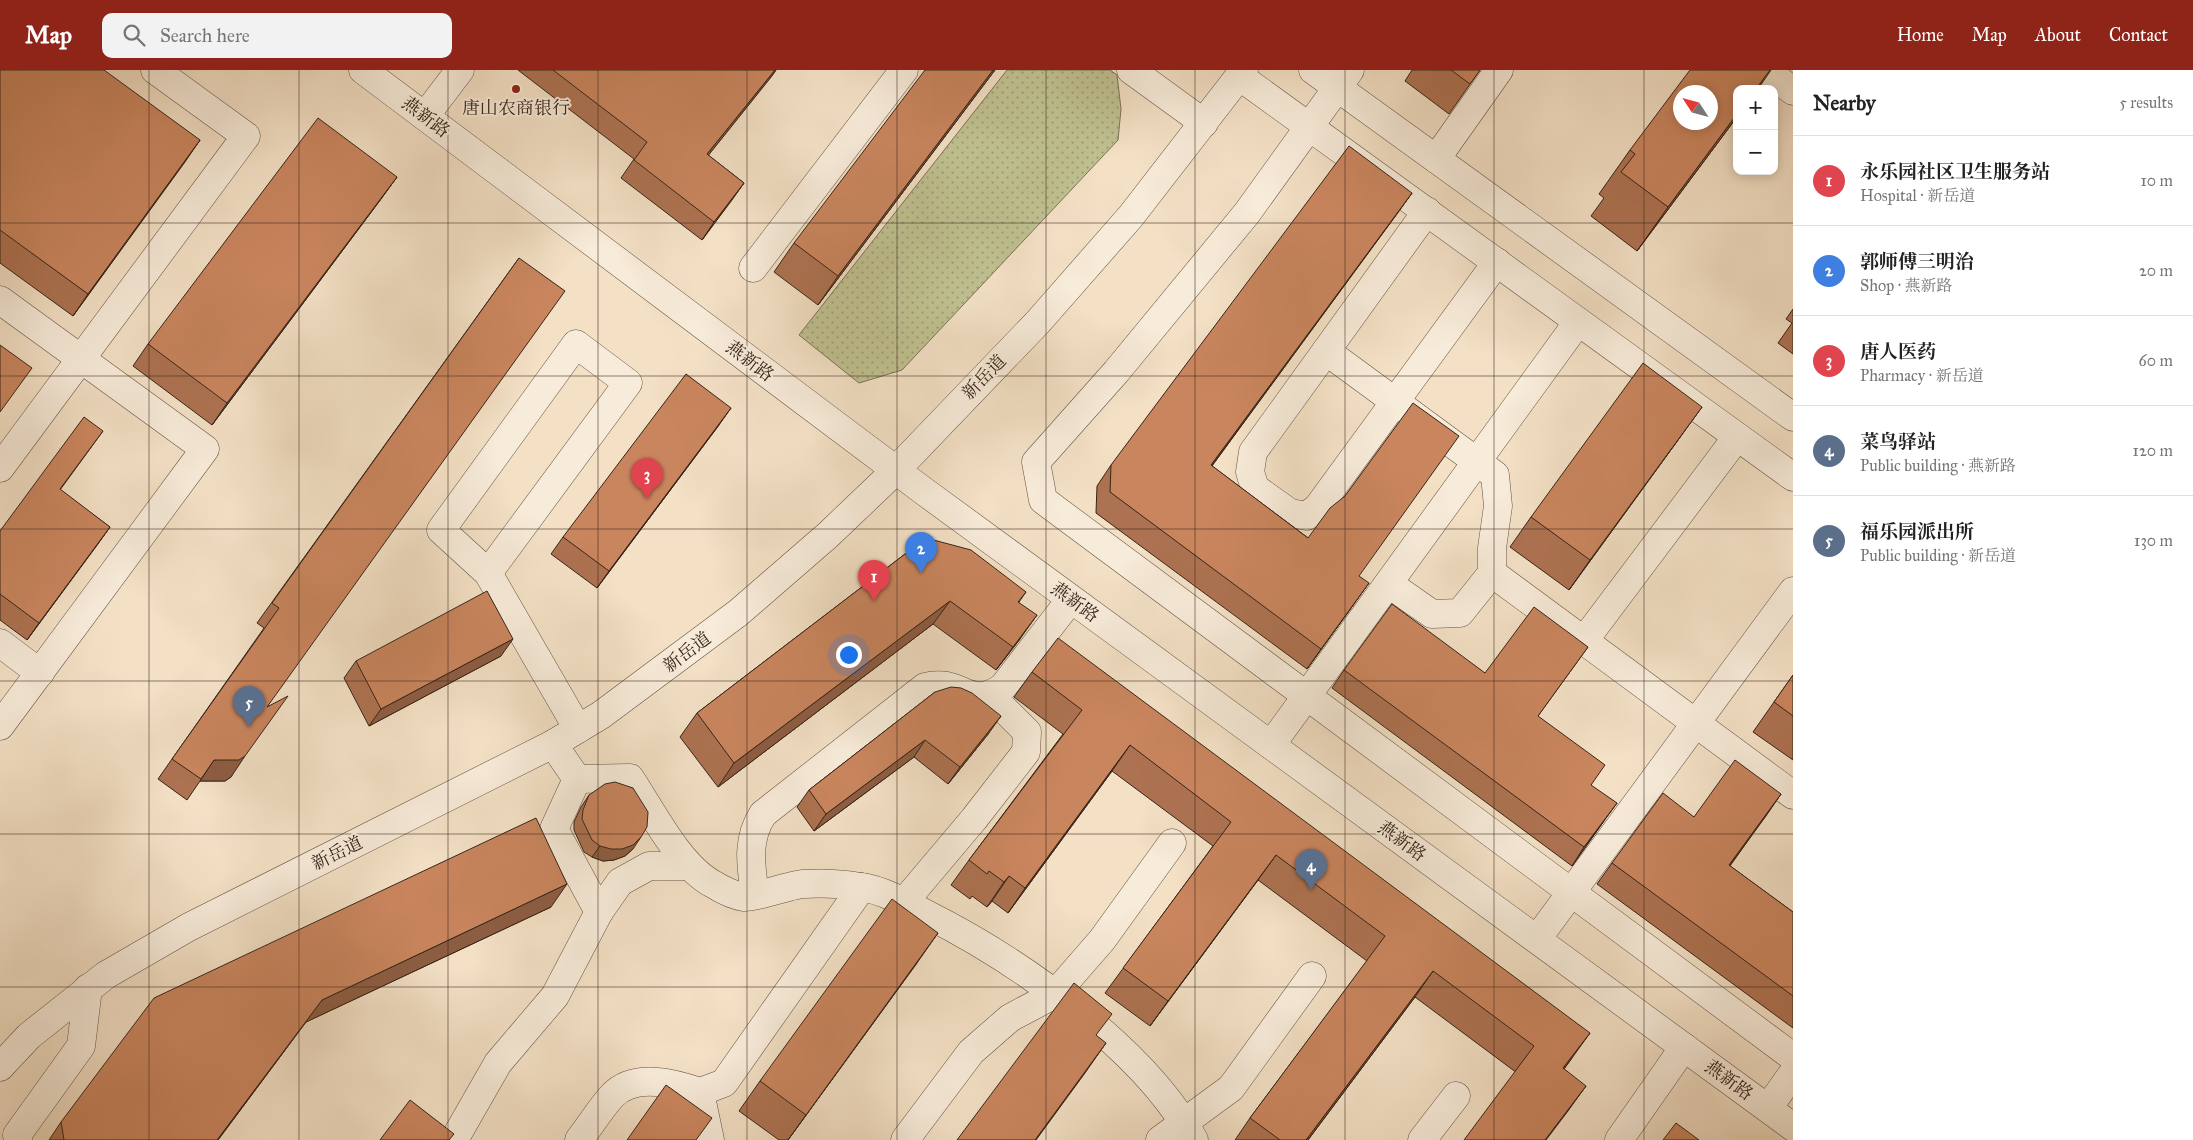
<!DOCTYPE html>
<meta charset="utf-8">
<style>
:root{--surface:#fff;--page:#f2f2f2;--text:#222;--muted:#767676;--line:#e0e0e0;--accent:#8f2418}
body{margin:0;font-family:"IM FELL Great Primer","Noto Serif SC",serif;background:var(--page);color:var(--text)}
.controls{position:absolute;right:15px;top:15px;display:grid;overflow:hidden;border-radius:10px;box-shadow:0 2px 12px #0003}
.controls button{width:45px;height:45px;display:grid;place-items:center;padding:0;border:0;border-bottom:1px solid var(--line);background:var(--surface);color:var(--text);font:25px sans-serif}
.compass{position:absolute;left:1673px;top:15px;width:45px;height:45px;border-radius:50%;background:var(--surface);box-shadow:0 2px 12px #0003;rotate:306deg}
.you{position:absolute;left:848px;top:584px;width:18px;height:18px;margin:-12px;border:4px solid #fff;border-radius:50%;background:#1a73e8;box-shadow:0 0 0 8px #1a73e833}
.badge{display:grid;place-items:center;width:32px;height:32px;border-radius:50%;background:var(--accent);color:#fff;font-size:16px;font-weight:700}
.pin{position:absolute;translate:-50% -41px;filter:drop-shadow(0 1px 2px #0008)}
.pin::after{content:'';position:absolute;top:26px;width:18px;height:15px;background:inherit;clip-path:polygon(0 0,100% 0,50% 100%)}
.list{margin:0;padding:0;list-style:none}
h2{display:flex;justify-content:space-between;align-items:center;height:65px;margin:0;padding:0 20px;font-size:21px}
h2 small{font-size:16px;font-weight:400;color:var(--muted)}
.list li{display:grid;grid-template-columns:32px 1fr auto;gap:15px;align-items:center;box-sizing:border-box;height:90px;padding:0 20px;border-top:1px solid var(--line)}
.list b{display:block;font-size:19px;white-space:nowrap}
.list p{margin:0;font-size:16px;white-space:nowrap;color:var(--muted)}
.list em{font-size:16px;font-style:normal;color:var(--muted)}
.icon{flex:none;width:28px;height:28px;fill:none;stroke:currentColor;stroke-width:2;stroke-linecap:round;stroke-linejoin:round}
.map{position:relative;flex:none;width:1793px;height:1070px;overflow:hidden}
header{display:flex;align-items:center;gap:30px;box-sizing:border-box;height:70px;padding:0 25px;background:var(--accent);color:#fff}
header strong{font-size:24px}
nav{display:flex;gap:28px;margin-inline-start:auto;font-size:18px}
.search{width:350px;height:45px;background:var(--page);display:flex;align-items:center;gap:12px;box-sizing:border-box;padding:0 18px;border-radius:10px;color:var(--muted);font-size:19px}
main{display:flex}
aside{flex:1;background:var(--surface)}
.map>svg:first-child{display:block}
.park{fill:url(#park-dots);stroke:#7b7255}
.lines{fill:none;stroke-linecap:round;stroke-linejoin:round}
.minor-casing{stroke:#655344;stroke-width:29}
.minor{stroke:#f7ebd9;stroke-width:28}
.wall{fill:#ad7251;stroke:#362419}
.shaded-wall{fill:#8d5d42;stroke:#362419}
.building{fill:#c9855e;stroke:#362419;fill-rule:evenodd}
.grid{fill:none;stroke:#362419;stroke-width:1;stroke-opacity:0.55}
.poi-dot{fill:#8f2418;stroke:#f7ebd9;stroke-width:2}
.labels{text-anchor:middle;stroke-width:4;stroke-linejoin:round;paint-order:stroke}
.poi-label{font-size:18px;fill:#362419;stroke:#f7ebd9}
.street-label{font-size:18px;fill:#362419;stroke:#f7ebd9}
</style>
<header>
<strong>Map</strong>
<div class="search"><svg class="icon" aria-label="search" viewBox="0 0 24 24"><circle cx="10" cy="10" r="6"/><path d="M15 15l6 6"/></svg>Search here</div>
<nav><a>Home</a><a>Map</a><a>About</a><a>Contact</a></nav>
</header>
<main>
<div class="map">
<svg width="1793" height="1070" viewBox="0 0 1793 1070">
<defs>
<pattern id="park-dots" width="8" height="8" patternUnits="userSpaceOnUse" patternTransform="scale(1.25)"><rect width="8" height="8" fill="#c0c191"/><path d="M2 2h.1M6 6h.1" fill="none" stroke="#9d9d76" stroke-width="1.8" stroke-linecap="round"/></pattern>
</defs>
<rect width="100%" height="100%" fill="#f3e0c5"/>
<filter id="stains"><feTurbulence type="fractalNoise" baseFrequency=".004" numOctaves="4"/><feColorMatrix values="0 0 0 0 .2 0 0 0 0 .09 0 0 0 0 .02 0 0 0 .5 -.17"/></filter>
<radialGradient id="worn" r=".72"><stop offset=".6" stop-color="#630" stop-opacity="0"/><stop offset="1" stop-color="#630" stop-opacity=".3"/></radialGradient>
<!-- park -->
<path class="park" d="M 1007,0 L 1110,0 L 1117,5 L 1121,39 L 1118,70 L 902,300 L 859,313 L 799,265 Z"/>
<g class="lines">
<!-- minor casing -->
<g class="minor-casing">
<g id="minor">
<path d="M 363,0 L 925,422 L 1793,1057"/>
<path d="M 1131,0 L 1204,53"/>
<path d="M 1313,0 L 1793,347"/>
<path d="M 1350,0 L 1247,143 L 1116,302 L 1036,392 L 1043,430 L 1793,987"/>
<path d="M 1765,0 L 1793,21"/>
<path d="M 1239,6 L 1793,407"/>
<path d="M 425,46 L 460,0"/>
<path d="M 1436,89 L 1499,0"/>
<path d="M 1427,141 L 1326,281 L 1495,405 L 1498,436 L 1492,478 L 1492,503 L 1793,725"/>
<path d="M 753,198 L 904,0"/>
<path d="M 0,230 L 205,379 L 0,656"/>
<path d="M 1326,281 L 1253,382 L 1250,402 L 1255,418 L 1290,443 L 1307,446 L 1318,437 L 1497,192"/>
<path d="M 0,398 L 246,66 L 155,0"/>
<path d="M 488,503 L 441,460 L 576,274 L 628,313 L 488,503 L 578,659"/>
<path d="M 1389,514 L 1432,544 L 1460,543 L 1492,503"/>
<path d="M 1583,572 L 1737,367"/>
<path d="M 0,573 L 40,603"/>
<path d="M 553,674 L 577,709 L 554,759 L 599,842"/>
<path d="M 1271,675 L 1578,252"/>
<path d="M 577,709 L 630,708 C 652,741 679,796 713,814 C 721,819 735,826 744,827 C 756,828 789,815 803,814 C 821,813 843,814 860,817 C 881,819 908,834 926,844 C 1018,890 1145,979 1194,1070"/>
<path d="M 755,825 C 751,796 746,770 763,744 L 925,617 C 962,607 968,642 1003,617 L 1071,529"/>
<path d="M 904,832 L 974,749 L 1026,682 L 1027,662 L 991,626"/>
<path d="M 1537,869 L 1793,521"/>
<path d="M 0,997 L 29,966 L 106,905 L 189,857 L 553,674 L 601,645 L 738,543 L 828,465 L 895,401 L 1038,252 L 1131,146 L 1244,0"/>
<path d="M 700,1022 L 724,1013 L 862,817"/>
<path d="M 1768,1038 L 1793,1003"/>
<path d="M 18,1070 L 17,1065 L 81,976 L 88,918"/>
<path d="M 454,1070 L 498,993 L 555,926 L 599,842 L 620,812 L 649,796 L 687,796"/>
<path d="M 579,1070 C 590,1056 600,1039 612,1026 C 634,1002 674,1013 700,1022 L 710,1070"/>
<path d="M 905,1070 L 971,982 L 1010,948 L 1055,924 L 1102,870 L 1172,773"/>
<path d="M 1160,1070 L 1231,1018 L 1312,906"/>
<path d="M 1422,1070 L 1456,1026"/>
<path d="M 1619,1070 L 1684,977"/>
</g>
</g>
<!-- minor -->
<use href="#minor" class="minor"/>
</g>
<!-- wall -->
<g class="wall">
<path d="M 0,0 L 200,70 L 73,246 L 0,193 Z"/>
<path d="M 518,0 L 776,0 L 708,85 L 744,113 L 702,170 L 621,108 L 634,89 Z"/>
<path d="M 995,0 L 818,235 L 774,202 L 794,173 Z"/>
<path d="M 1412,0 L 1480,0 L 1449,44 L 1405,11 Z"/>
<path d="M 1737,47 L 1637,181 L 1591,146 L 1604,128 L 1599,124 L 1630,80 Z"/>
<path d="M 397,107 L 381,129 L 212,355 L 133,296 L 148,274 Z"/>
<path d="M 1412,123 L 1212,396 L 1359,506 L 1354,534 L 1307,599 L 1096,443 L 1097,416 L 1111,395 Z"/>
<path d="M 519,188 L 267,637 L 231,707 L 225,711 L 200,711 L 187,730 L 158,709 L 264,558 L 257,553 Z"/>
<path d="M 1793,239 L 1793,284 L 1778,273 L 1792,253 L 1786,249 Z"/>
<path d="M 719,355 L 597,518 L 551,484 L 563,467 Z"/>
<path d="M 103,361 L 60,420 L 110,457 L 27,570 L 0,550 L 0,461 Z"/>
<path d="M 1681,366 L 1569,520 L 1510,477 L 1531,447 Z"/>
<path d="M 926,468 L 1026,522 L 1019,532 L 1020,569 L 996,600 L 933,554 L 718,717 L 680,667 L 697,643 Z"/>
<path d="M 1588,577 L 1538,646 L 1591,715 L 1604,751 L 1572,796 L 1332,618 L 1344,600 L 1485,603 Z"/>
<path d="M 501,586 L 369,656 L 344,608 L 356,591 Z"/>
<path d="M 1032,602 L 1572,988 L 1564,999 L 1568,1041 L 1415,927 L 1308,1070 L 1235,1070 L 1250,1048 L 1367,891 L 1258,810 L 1150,956 L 1105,923 L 1213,776 L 1112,701 L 1008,843 L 992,831 L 987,837 L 972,826 L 970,829 L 951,815 L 969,790 L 1063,664 L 1014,627 Z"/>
<path d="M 1793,605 L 1793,690 L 1753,662 Z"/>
<path d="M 935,622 L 989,663 L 948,714 L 914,687 L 814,761 L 797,737 L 809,720 Z"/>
<path d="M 1781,724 L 1730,796 L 1793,842 L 1793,958 L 1597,814 L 1612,793 L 1694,747 Z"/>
<path d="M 589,725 L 633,779 L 625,786 L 614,790 L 603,791 L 592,787 L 584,782 L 574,760 L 574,752 L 581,737 Z"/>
<path d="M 551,837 L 306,952 L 218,1070 L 49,1070 L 61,1052 Z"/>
<path d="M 917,893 L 788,1070 L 779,1070 L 739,1041 L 760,1011 Z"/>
</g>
<!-- shaded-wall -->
<g class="shaded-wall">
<path d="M 775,0 L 776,0 L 772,6 L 695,102 L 707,84 Z"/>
<path d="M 993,0 L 995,0 L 818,235 L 838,206 Z"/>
<path d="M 1770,0 L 1771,0 L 1758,19 L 1756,19 Z"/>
<path d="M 1737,44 L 1737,47 L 1637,181 L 1668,137 Z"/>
<path d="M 200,70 L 185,92 L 73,246 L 88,224 Z"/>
<path d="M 397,107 L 381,129 L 212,355 L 227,333 Z"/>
<path d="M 744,113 L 732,130 L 702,170 L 714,152 Z"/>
<path d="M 1412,123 L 1397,144 L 1197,416 L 1211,395 Z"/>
<path d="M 1702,337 L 1681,366 L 1569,520 L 1590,490 Z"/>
<path d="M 731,338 L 719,355 L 597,518 L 609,501 Z"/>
<path d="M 110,457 L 98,474 L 27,570 L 39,553 Z"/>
<path d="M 1369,513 L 1354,534 L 1307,599 L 1321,579 Z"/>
<path d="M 950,531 L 933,554 L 718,717 L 734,693 Z"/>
<path d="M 1037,545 L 1020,569 L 996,600 L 1013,577 Z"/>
<path d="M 513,569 L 501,586 L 369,656 L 381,639 Z"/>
<path d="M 1001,646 L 989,663 L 948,714 L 960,697 Z"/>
<path d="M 925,670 L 914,687 L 814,761 L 826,744 Z"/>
<path d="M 1130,675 L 1112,701 L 1008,843 L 1025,818 Z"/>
<path d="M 245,686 L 231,707 L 225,711 L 200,711 L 214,690 Z"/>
<path d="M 1781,724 L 1766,746 L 1714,817 L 1729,795 Z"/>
<path d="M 1617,733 L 1604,751 L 1572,796 L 1584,777 Z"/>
<path d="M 641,767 L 633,779 L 625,786 L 614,790 L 603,791 L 592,787 L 600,776 Z"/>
<path d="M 1276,785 L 1258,810 L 1150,956 L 1168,931 Z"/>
<path d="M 1009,806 L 992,831 L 987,837 L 1004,812 Z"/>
<path d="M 567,814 L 551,837 L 306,952 L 218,1070 L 217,1070 L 322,930 Z"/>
<path d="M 938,863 L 917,893 L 788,1070 L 806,1045 Z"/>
<path d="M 1433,901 L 1415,927 L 1308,1070 L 1306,1070 Z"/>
<path d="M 1590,963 L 1572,988 L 1546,1023 L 1563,998 Z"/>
<path d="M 1106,973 L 1085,1003 L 1036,1070 L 1035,1070 Z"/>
<path d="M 1586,1016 L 1568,1041 L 1546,1070 L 1545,1070 Z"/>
</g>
<!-- building -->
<g class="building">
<path d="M 0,0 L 104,0 L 200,70 L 88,224 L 0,160 Z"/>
<path d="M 553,0 L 775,0 L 707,84 L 744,113 L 714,152 L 634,90 L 647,72 Z"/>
<path d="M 925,0 L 993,0 L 838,206 L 794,173 Z"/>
<path d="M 1451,0 L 1480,0 L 1470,14 Z"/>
<path d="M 1690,0 L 1770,0 L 1756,19 L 1737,19 L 1737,44 L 1668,137 L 1621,102 L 1635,84 L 1630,80 ZM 1680,22 L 1710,22 L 1710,52 L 1680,52 Z"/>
<path d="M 318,48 L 397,107 L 227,333 L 148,274 Z"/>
<path d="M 1349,76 L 1412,123 L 1211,395 L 1308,468 L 1330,438 L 1345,426 L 1413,333 L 1459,366 L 1359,506 L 1369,513 L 1321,579 L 1110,422 L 1111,395 Z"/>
<path d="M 519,188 L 565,221 L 267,637 L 288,626 L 245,686 L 239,690 L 214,690 L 201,709 L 172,689 L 279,538 L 272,533 Z"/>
<path d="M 0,275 L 32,298 L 0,342 Z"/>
<path d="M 1643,293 L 1702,337 L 1590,490 L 1531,447 Z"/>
<path d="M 686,304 L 731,338 L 609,501 L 563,467 Z"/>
<path d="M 84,347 L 103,361 L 60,419 L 110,457 L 39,553 L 0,524 L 0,461 Z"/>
<path d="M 926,468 L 971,480 L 1026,522 L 1018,532 L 1037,545 L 1013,577 L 950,531 L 734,693 L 697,643 Z"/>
<path d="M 487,521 L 513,569 L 381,639 L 356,591 Z"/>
<path d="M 1392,534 L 1485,603 L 1534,537 L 1588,577 L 1538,646 L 1605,695 L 1591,715 L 1617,733 L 1584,777 L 1344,600 Z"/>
<path d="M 1058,568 L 1590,963 L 1563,998 L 1586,1016 L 1545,1070 L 1464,1070 L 1534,976 L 1433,901 L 1306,1070 L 1280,1070 L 1250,1048 L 1385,866 L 1276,785 L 1168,931 L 1123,898 L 1231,752 L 1130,675 L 1025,818 L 1009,806 L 1004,812 L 989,801 L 987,804 L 969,790 L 1082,640 L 1032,602 Z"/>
<path d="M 1793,605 L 1793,646 L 1774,632 Z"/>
<path d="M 951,617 L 961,618 L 972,623 L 1001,646 L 960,697 L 925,670 L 826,744 L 809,720 L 935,622 Z"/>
<path d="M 1735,690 L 1781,724 L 1729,795 L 1793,842 L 1793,926 L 1612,793 L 1663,723 L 1694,747 Z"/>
<path d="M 615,712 L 633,718 L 648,742 L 647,757 L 641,767 L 633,775 L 622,779 L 611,779 L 600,776 L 592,770 L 582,749 L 583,740 L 589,725 L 605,714 Z"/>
<path d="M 536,748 L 567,814 L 322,930 L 217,1070 L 64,1070 L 61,1052 L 154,928 Z"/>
<path d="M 892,829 L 938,863 L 806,1045 L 760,1011 Z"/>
<path d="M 1074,913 L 1112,944 L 1096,965 L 1106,973 L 1035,1070 L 957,1070 Z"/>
<path d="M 666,1015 L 712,1048 L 696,1070 L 627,1070 Z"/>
<path d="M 410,1030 L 454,1064 L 449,1070 L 380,1070 Z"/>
<path d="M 1676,1053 L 1699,1070 L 1663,1070 Z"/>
</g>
<!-- grid -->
<path class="grid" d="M 149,0 L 149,1070M 299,0 L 299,1070M 448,0 L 448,1070M 598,0 L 598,1070M 747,0 L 747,1070M 897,0 L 897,1070M 1046,0 L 1046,1070M 1195,0 L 1195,1070M 1345,0 L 1345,1070M 1494,0 L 1494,1070M 1644,0 L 1644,1070M 0,153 L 1793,153M 0,306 L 1793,306M 0,459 L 1793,459M 0,611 L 1793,611M 0,764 L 1793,764M 0,917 L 1793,917"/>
<!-- markers -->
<circle class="poi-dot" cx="516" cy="19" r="5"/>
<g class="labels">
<!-- poi labels -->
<g class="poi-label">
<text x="516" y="44">唐山农商银行</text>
</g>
<!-- street labels -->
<g class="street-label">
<text transform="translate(426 47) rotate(37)" y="6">燕新路</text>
<text transform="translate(750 291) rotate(37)" y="6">燕新路</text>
<text transform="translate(984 307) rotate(-46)" y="6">新岳道</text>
<text transform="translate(1075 532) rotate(36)" y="6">燕新路</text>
<text transform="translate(687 582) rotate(-37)" y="6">新岳道</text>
<text transform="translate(1402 771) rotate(36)" y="6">燕新路</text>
<text transform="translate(337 783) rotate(-26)" y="6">新岳道</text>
<text transform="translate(1729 1010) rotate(36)" y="6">燕新路</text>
</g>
</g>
<rect width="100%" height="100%" filter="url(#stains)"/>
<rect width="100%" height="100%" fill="url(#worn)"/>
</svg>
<div class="controls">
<button>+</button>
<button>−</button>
</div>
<svg class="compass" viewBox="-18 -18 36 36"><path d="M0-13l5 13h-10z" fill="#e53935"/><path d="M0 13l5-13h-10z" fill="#767676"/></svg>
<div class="you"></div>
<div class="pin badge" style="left:874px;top:531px;background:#e0444e">1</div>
<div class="pin badge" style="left:921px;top:503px;background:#3f7fe0">2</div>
<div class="pin badge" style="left:647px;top:429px;background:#e0444e">3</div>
<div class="pin badge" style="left:1311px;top:820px;background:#5c6f8a">4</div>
<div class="pin badge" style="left:249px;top:657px;background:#5c6f8a">5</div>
</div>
<aside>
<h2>Nearby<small>5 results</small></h2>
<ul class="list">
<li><span class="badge" style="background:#e0444e">1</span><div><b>永乐园社区卫生服务站</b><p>Hospital · 新岳道</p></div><em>10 m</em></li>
<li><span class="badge" style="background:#3f7fe0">2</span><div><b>郭师傅三明治</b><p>Shop · 燕新路</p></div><em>20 m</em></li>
<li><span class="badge" style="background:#e0444e">3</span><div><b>唐人医药</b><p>Pharmacy · 新岳道</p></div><em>60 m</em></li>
<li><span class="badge" style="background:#5c6f8a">4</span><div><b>菜鸟驿站</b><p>Public building · 燕新路</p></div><em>120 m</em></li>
<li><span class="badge" style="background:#5c6f8a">5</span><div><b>福乐园派出所</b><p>Public building · 新岳道</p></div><em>130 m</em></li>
</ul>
</aside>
</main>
